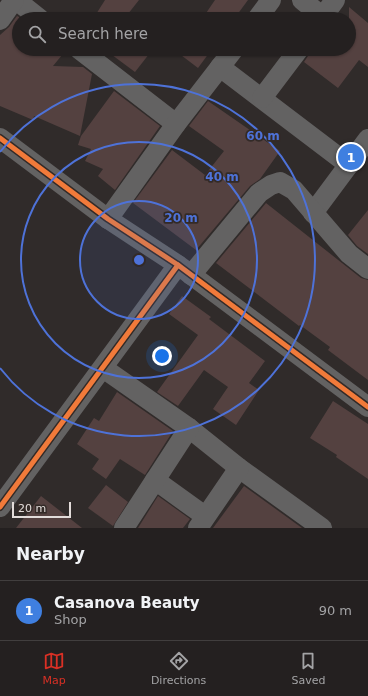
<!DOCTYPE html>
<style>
:root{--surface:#242020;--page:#2c2829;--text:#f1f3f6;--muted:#a3a3a5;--line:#413e3e;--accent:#d93025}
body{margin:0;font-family:"DejaVu Sans",sans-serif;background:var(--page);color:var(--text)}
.scale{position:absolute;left:12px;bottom:10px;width:59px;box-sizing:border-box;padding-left:4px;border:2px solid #e2dcda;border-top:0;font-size:11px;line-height:14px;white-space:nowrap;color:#e2dcda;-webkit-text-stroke:3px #332a27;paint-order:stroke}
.you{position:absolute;left:162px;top:356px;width:14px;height:14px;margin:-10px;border:3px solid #fff;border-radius:50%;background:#1a73e8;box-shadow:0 0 0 6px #1a73e833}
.badge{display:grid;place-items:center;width:26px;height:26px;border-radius:50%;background:var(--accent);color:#fff;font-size:13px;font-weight:700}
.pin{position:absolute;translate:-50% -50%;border:2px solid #fff;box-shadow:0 1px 4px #0006}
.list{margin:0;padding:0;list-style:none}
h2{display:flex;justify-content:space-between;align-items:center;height:52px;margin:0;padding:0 16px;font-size:17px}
h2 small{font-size:13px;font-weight:400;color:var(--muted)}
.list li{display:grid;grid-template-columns:26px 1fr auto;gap:12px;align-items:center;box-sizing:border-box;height:60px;padding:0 16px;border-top:1px solid var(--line)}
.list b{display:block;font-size:15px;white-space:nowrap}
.list p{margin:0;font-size:13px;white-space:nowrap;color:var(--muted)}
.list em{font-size:13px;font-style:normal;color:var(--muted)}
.icon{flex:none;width:22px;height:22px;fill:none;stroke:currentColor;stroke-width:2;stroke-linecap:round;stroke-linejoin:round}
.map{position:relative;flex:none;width:368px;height:528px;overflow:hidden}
.search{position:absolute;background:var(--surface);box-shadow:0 1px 3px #0004;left:12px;right:12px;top:12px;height:44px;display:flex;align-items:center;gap:10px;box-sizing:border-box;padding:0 14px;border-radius:22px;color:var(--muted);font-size:15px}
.sheet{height:112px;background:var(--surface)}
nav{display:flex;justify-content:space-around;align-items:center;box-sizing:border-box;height:56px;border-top:1px solid var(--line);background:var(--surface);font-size:11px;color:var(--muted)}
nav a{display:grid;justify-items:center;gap:2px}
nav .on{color:var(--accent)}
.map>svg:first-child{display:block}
.building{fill:#544140}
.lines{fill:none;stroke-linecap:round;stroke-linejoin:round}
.street{stroke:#636262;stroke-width:20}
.cycleway-casing{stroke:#332a27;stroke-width:8}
.cycleway{stroke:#f17a3a;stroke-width:5}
.ring{fill:none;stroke:#4e72d8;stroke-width:2}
.centre{fill:#4e72d8;stroke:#332a27;stroke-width:2}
.ring-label{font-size:12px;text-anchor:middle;font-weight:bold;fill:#4e72d8;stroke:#332a27;stroke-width:3.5;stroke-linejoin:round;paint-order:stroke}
</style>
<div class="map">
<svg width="368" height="528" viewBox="0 0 368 528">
<rect width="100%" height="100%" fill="#302b2a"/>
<!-- building -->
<g class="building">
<path d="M 105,0 L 139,0 L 124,19 L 93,19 Z"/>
<path d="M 215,0 L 248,0 L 234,19 L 202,19 Z"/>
<path d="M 349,7 L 368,23 L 368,67 L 359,60 L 338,88 L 304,62 L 308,56 L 310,49 L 349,49 Z"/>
<path d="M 17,16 L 19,17 L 19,49 L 67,49 L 53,66 L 83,67 L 92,74 L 80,136 L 34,116 L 33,120 L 0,106 L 0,35 L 9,27 Z"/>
<path d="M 104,49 L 153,49 L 135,72 Z"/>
<path d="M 173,49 L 212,49 L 198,68 Z"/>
<path d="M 114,91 L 160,126 L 115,190 L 98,176 L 103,169 L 85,161 L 91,149 L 78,145 L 81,136 Z"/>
<path d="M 208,101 L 280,151 L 260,179 L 250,186 L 196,250 L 133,203 L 172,150 L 205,175 L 224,151 L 189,126 Z"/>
<path d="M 266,203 L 361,278 L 368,280 L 368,380 L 328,350 L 330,347 L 300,325 L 299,326 L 216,263 Z"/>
<path d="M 368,210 L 368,254 L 357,246 L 348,235 Z"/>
<path d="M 182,296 L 211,317 L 209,319 L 265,361 L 249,383 L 259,390 L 236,425 L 213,409 L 228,387 L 204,370 L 178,406 L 157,392 L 198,335 L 169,314 Z"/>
<path d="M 117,392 L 173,431 L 145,475 L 120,459 L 106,479 L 92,469 L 99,459 L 77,444 L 94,418 L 99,421 Z"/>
<path d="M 333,401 L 368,424 L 368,479 L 336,457 L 337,455 L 310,438 Z"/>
<path d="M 106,485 L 128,502 L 113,526 L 88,508 Z"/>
<path d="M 244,486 L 302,528 L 213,528 Z"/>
<path d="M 41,496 L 82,528 L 16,528 Z"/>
<path d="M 158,496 L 190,519 L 183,528 L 138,528 Z"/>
</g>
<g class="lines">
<!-- street -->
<g class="street">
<path d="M 16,0 L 40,19"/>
<path d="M 302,0 L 323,17"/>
<path d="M 257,19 L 271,0"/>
<path d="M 321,19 L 335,0"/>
<path d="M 0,20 L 14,0"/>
<path d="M 79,49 L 176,124"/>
<path d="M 220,67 L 349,165"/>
<path d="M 262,98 L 299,49"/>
<path d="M 0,138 L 108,219 L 178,265 L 368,407"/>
<path d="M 313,213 L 368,139"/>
<path d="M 108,219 L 176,124 L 234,49"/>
<path d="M 191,275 L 259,193 L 271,185 L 280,182 L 294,190 L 349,254 L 368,269"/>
<path d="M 103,368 L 189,428 L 239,468 L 322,528"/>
<path d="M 155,480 L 205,516"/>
<path d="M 0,507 L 178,265"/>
<path d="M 124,528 L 189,428"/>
<path d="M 198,528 L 239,468"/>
</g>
<!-- cycleway casing -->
<g class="cycleway-casing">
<g id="cycleway">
<path d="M 0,138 L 108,219 L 178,265 L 368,407"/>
<path d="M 0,507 L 178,265"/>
</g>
</g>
<!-- cycleway -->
<use href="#cycleway" class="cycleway"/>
</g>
<!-- distance rings -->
<circle cx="139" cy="260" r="59" fill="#4e72d8" fill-opacity=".12"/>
<g class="ring">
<circle cx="139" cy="260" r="59"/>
<circle cx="139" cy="260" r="118"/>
<path d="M0 152A176 176 0 1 1 0 368"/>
</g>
<circle cx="139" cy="260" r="6" class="centre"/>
<g class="ring-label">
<text x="263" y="140">60 m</text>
<text x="222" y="181">40 m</text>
<text x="181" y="222">20 m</text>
</g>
</svg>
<div class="scale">20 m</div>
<div class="you"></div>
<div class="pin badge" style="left:351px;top:157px;background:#3f7fe0">1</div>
<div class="search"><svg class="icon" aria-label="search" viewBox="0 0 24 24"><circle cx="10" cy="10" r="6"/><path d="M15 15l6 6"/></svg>Search here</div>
</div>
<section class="sheet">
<h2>Nearby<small></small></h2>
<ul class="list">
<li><span class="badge" style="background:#3f7fe0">1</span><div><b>Casanova Beauty</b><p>Shop</p></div><em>90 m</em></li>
</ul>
</section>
<nav>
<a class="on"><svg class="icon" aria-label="map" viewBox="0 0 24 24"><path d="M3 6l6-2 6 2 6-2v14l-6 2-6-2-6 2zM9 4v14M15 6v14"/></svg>Map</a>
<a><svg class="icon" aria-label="directions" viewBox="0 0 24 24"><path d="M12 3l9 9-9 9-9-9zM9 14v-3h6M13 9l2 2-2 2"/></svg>Directions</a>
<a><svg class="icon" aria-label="saved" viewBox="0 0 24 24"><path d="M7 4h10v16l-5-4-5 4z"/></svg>Saved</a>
</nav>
